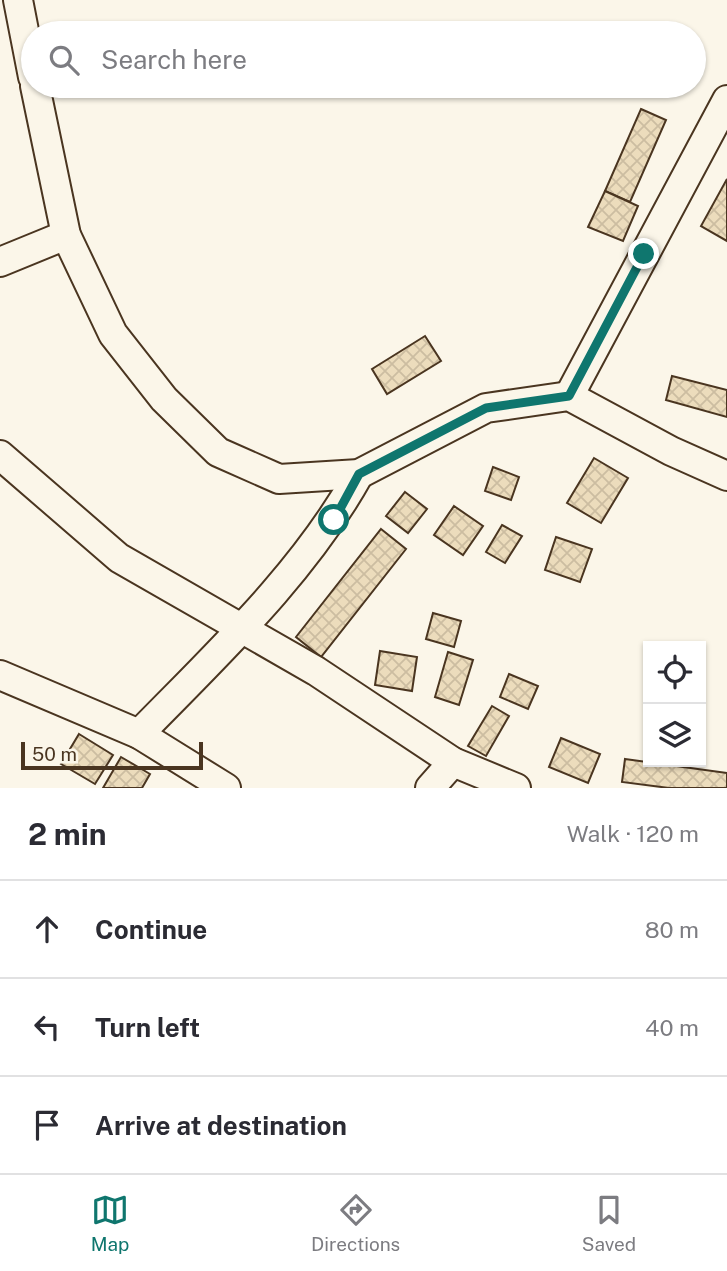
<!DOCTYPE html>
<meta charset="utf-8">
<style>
:root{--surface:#fff;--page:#f2f2f3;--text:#2b2b33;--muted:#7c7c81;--line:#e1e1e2;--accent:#0f766e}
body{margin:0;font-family:"Public Sans",sans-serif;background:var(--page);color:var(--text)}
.controls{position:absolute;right:21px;bottom:21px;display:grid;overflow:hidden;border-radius:0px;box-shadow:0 2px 5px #0004}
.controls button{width:63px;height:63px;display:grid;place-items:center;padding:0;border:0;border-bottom:2px solid var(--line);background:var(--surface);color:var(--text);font:35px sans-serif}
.scale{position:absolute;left:21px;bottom:18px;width:182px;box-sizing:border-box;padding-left:7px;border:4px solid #4a3520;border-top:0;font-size:19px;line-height:24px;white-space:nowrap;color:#4a3520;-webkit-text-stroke:5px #fbf6e9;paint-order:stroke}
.stop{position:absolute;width:21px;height:21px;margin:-16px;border:5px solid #0f766e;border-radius:50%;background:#fff}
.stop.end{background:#0f766e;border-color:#fff;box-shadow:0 2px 7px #0008}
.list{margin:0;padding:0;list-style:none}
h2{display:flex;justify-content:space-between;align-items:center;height:91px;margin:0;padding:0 28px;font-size:30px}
h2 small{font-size:23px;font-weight:400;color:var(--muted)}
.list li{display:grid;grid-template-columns:46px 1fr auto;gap:21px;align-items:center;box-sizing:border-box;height:98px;padding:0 28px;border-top:2px solid var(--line)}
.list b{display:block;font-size:26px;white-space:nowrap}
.list em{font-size:23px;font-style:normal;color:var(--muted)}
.icon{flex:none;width:38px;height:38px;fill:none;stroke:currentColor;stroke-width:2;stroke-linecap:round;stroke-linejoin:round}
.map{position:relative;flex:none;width:727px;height:788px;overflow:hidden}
.search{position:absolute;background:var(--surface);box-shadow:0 2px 5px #0004;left:21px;right:21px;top:21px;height:77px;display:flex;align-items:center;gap:18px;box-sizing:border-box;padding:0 24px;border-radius:38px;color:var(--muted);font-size:26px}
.sheet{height:385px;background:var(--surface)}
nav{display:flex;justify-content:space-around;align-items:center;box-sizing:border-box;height:98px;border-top:2px solid var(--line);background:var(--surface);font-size:19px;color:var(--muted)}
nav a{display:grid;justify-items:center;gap:4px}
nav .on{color:var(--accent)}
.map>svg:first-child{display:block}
.building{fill:url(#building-cross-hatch);stroke:#4a3520;stroke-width:2}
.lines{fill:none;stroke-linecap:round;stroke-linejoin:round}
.minor-casing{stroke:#4a3520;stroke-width:32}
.minor{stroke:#fbf6e9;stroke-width:28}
.route{stroke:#0f766e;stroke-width:9}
</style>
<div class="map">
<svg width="727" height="788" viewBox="0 0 727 788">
<defs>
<pattern id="building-cross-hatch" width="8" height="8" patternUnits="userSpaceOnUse" patternTransform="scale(1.75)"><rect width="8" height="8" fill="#ecdcbc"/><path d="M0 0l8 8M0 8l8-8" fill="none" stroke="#ccbda1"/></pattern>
</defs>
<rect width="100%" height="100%" fill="#fbf6e9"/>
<!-- building -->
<g class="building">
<path d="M 641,109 L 666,120 L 630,202 L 605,191 Z"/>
<path d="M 727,179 L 727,241 L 701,226 Z"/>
<path d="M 605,191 L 638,206 L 623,241 L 588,227 Z"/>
<path d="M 425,336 L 441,361 L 387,394 L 372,369 Z"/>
<path d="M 672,376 L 727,390 L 727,417 L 666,400 Z"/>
<path d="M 594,458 L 628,478 L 601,523 L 567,503 Z"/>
<path d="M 493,467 L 519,477 L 511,500 L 485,491 Z"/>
<path d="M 405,492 L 427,509 L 408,533 L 386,516 Z"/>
<path d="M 454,506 L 483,526 L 463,555 L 434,535 Z"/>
<path d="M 502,525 L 522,536 L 505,563 L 486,552 Z"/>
<path d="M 381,529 L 406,549 L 321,657 L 296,637 Z"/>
<path d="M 556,537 L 592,549 L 580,582 L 545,570 Z"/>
<path d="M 433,613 L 461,621 L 454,647 L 426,639 Z"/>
<path d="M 380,651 L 417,657 L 412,691 L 375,685 Z"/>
<path d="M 448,652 L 473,660 L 459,705 L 435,697 Z"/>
<path d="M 509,674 L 538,686 L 528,709 L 500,697 Z"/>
<path d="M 492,706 L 509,716 L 486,756 L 468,746 Z"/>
<path d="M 79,734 L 113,755 L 95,784 L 61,764 Z"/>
<path d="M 561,738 L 600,754 L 588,783 L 549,767 Z"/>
<path d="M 121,757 L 150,774 L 142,788 L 103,788 Z"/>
<path d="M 625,759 L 727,773 L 727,788 L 669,788 L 622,782 Z"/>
</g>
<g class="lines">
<!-- minor casing -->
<g class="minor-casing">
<g id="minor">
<path d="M 18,0 L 33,77"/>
<path d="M 35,86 L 66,235 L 113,334 L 164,399 L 218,452 L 279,479 L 359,474 L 486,408 L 569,396 L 671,451 L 727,476"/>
<path d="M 0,262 L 66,235"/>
<path d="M 569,396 L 727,100"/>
<path d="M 0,455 L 119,558 L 316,671 L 453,762 L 516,788"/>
<path d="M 0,675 L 139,734 L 226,788"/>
<path d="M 139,734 C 218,653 304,573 359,474"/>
<path d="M 430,788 L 453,762"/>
</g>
</g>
<!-- minor -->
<use href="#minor" class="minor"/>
</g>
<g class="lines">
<!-- route -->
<path class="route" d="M 334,520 L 359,474 L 486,408 L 569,396 L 644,254"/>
</g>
</svg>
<div class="controls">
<button><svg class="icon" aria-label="locate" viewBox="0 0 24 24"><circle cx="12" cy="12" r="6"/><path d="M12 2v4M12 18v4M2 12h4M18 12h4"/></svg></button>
<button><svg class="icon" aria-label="layers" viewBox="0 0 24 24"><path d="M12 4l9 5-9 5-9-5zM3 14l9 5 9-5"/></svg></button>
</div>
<div class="scale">50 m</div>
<div class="stop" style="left:334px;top:520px"></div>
<div class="stop end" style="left:644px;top:254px"></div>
<div class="search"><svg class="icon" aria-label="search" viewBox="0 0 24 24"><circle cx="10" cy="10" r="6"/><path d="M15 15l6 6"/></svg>Search here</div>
</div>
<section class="sheet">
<h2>2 min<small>Walk · 120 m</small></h2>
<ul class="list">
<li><svg class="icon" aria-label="ahead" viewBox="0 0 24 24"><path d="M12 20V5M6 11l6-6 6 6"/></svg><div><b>Continue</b></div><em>80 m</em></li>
<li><svg class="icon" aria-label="left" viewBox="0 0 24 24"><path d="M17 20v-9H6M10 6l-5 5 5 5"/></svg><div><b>Turn left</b></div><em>40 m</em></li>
<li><svg class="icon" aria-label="arrive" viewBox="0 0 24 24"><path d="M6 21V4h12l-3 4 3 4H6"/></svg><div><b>Arrive at destination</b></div></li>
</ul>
</section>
<nav>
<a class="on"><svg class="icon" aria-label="map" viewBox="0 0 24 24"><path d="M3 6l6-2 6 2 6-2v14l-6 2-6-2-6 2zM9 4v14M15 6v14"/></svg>Map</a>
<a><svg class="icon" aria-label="directions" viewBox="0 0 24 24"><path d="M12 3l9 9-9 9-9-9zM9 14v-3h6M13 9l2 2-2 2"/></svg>Directions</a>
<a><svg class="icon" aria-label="saved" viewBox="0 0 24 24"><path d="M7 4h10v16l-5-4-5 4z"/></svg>Saved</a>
</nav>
